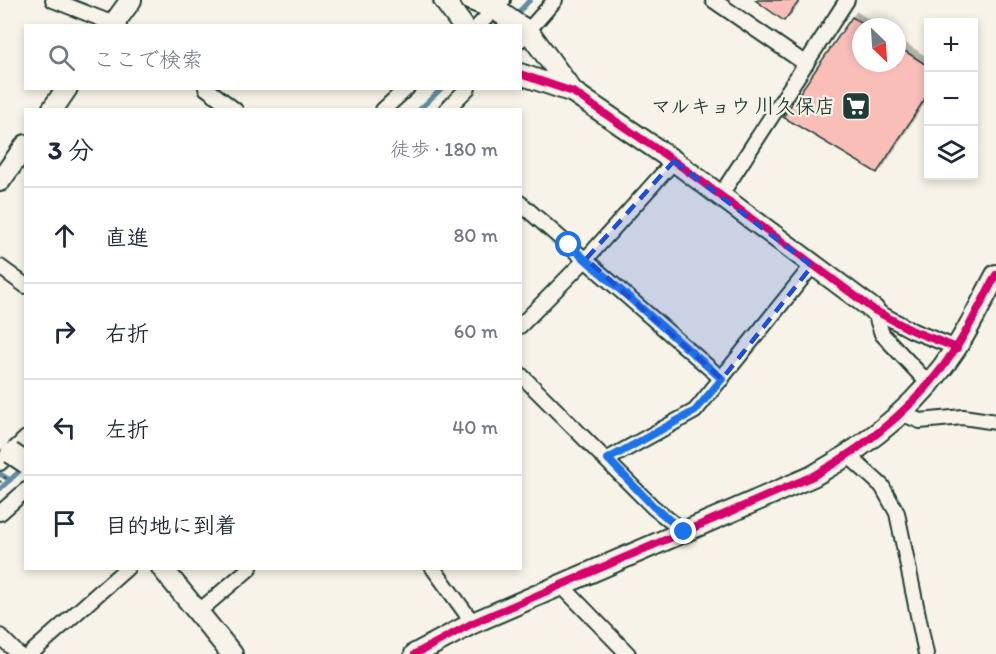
<!DOCTYPE html>
<html lang="ja">
<meta charset="utf-8">
<style>
:root{--surface:#fff;--page:#f6f6f7;--text:#1f2937;--muted:#747a83;--line:#e0e1e3}
body{margin:0;font-family:Itim,"Klee One",sans-serif;background:var(--page);color:var(--text)}
.controls{position:absolute;right:18px;top:18px;display:grid;overflow:hidden;border-radius:0px;box-shadow:0 3px 9px #0003}
.controls button{width:54px;height:54px;display:grid;place-items:center;padding:0;border:0;border-bottom:2px solid var(--line);background:var(--surface);color:var(--text);font:30px sans-serif}
.compass{position:absolute;left:852px;top:18px;width:54px;height:54px;border-radius:50%;background:var(--surface);box-shadow:0 3px 9px #0003;rotate:155deg}
.stop{position:absolute;width:18px;height:18px;margin:-14px;border:4px solid #1a73e8;border-radius:50%;background:#fff}
.stop.end{background:#1a73e8;border-color:#fff;box-shadow:0 2px 6px #0008}
.list{margin:0;padding:0;list-style:none}
h2{display:flex;justify-content:space-between;align-items:center;height:78px;margin:0;padding:0 24px;font-size:26px}
h2 small{font-size:20px;font-weight:400;color:var(--muted)}
.list li{display:grid;grid-template-columns:39px 1fr auto;gap:18px;align-items:center;box-sizing:border-box;height:96px;padding:0 24px;border-top:2px solid var(--line)}
.list b{display:block;font-size:22px;white-space:nowrap}
.list em{font-size:20px;font-style:normal;color:var(--muted)}
.icon{flex:none;width:33px;height:33px;fill:none;stroke:currentColor;stroke-width:2;stroke-linecap:round;stroke-linejoin:round}
.map{position:relative;flex:none;width:996px;height:654px;overflow:hidden}
.search{position:absolute;background:var(--surface);box-shadow:0 3px 9px #0003;left:24px;top:24px;width:498px;height:66px;display:flex;align-items:center;gap:15px;box-sizing:border-box;padding:0 21px;border-radius:0px;color:var(--muted);font-size:22px}
.panel{position:absolute;background:var(--surface);box-shadow:0 3px 9px #0003;left:24px;top:108px;width:498px;height:462px;border-radius:0px}
.map>svg:first-child{display:block}
.lines{fill:none;stroke-linecap:round;stroke-linejoin:round}
.stream{stroke:#628da2;stroke-width:5}
.building{fill:#fabeb9;stroke:#1f3d34;stroke-width:1.5;filter:url(#shadow)}
.street-casing{stroke:#1f3d34;stroke-width:18}
.secondary-casing{stroke:#1f3d34;stroke-width:24}
.path{stroke:#1f3d34;stroke-width:3;stroke-dasharray:1.5 4.5;stroke-linecap:butt}
.street{stroke:#f7f3e8;stroke-width:14}
.secondary{stroke:#f7f3e8;stroke-width:20}
.secondary-bridge-casing{stroke:#1f3d34;stroke-width:24;stroke-linecap:butt}
.secondary-bridge{stroke:#f7f3e8;stroke-width:20}
.cycleway-casing{stroke:#f7f3e8;stroke-width:11}
.cycleway{stroke:#d6006c;stroke-width:8}
.route{stroke:#1a73e8;stroke-width:8}
.marked{fill:#1d4ed8;fill-opacity:0.2;stroke:#1d4ed8;stroke-width:4.5;stroke-dasharray:12 8;stroke-linejoin:round}
.labels{text-anchor:middle;stroke-width:4.5;stroke-linejoin:round;paint-order:stroke}
.poi-label{font-size:20px;font-weight:bold;fill:#1f3d34;stroke:#f7f3e8;text-anchor:end}
</style>
<div class="map">
<svg width="996" height="654" viewBox="0 0 996 654">
<defs>
<filter id="shadow"><feDropShadow dx="4.5" dy="-4.5" stdDeviation="0" flood-color="#0004"/></filter>
</defs>
<rect width="100%" height="100%" fill="#f7f3e8"/>
<filter id="ink" filterUnits="userSpaceOnUse"><feTurbulence type="fractalNoise" baseFrequency=".0167" numOctaves="2"/><feDisplacementMap in="SourceGraphic" scale="12" xChannelSelector="R" yChannelSelector="G"/><feConvolveMatrix kernelMatrix="1 2 1 2 8 2 1 2 1" color-interpolation-filters="sRGB"/></filter>
<g filter="url(#ink)">
<g class="lines">
<!-- stream -->
<g class="stream">
<path d="M 513,18 L 530,0"/>
<path d="M 419,110 L 442,88"/>
<path d="M 0,474 L 10,480"/>
<path d="M 0,489 L 24,467"/>
</g>
</g>
<!-- building -->
<g class="building">
<path d="M 755,0 L 800,0 L 784,21 Z"/>
<path d="M 852,17 L 868,27 L 861,27 L 861,63 L 897,63 L 897,46 L 928,66 L 928,94 L 877,173 L 783,117 Z"/>
</g>
<g class="lines">
<!-- street casing -->
<g class="street-casing">
<g id="street">
<path d="M 53,0 L 119,26"/>
<path d="M 713,0 L 806,64"/>
<path d="M 478,26 L 503,0"/>
<path d="M 520,40 L 555,0"/>
<path d="M 206,88 L 235,110"/>
<path d="M 383,110 L 407,88"/>
<path d="M 446,110 L 468,88"/>
<path d="M 720,196 L 847,0"/>
<path d="M 520,203 L 722,379"/>
<path d="M 0,267 L 26,286"/>
<path d="M 874,310 L 882,334 L 929,384"/>
<path d="M 874,310 L 913,331 L 957,348"/>
<path d="M 520,326 L 586,259 L 674,161"/>
<path d="M 520,374 L 653,507 L 684,532"/>
<path d="M 903,414 L 920,421 L 963,417 L 996,422"/>
<path d="M 849,456 L 882,486 L 897,513 L 926,654"/>
<path d="M 608,459 L 695,411 L 812,266"/>
<path d="M 0,463 L 26,438"/>
<path d="M 0,513 L 26,490"/>
<path d="M 433,568 L 473,623"/>
<path d="M 561,585 L 628,654"/>
<path d="M 198,612 L 250,568"/>
<path d="M 0,636 L 18,654"/>
<path d="M 30,654 L 127,568"/>
</g>
</g>
<!-- secondary casing -->
<g class="secondary-casing">
<g id="secondary">
<path d="M 444,0 L 463,26"/>
<path d="M 471,0 L 495,9 L 519,26"/>
<path d="M 112,26 L 131,0"/>
<path d="M 520,26 L 529,32 L 573,92"/>
<path d="M 520,74 L 573,92 L 674,161 L 874,310"/>
<path d="M 52,110 L 67,88"/>
<path d="M 0,181 L 26,145"/>
<path d="M 162,568 L 232,654"/>
<path d="M 415,654 L 473,623 L 813,476 C 870,444 920,404 956,348 C 971,325 983,299 996,275"/>
</g>
</g>
<!-- path -->
<path class="path" d="M 0,482 L 7,476"/>
<!-- street -->
<use href="#street" class="street"/>
<!-- secondary -->
<use href="#secondary" class="secondary"/>
<!-- secondary-bridge casing -->
<g class="secondary-bridge-casing">
<path id="secondary-bridge" d="M 11,453 L 26,463"/>
</g>
<!-- secondary-bridge -->
<use href="#secondary-bridge" class="secondary-bridge"/>
<!-- cycleway casing -->
<g class="cycleway-casing">
<g id="cycleway">
<path d="M 520,74 L 573,92 L 674,161 L 874,310 L 913,331 L 957,348"/>
<path d="M 415,654 L 473,623 L 813,476 C 870,444 920,404 956,348 C 971,325 983,299 996,275"/>
</g>
</g>
<!-- cycleway -->
<use href="#cycleway" class="cycleway"/>
</g>
</g>
<g class="lines" filter="url(#ink)">
<!-- route -->
<path class="route" d="M 569,245 L 722,379 L 695,411 L 608,459 L 654,507 L 684,532"/>
</g>
<!-- marked area -->
<path class="marked" d="M 674,161 L 812,266 L 722,379 L 586,259 Z"/>
<!-- icons -->
<defs>
<g id="supermarket-square" transform="scale(1.5)"><rect x="-9" y="-9" width="18" height="18" rx="4" fill="#1f3d34" stroke="#f7f3e8"/><path d="M-6-5.5h2.5l.6 2H6L4.5 2H-2.5L-4.4-4H-6ZM-1.5 3.2a1.3 1.3 0 1 0 .1 0ZM3 3.2a1.3 1.3 0 1 0 .1 0Z" fill="#fff"/></g>
</defs>
<g fill-rule="evenodd">
<use href="#supermarket-square" x="856" y="106"/>
</g>
<g class="labels">
<!-- poi labels -->
<g class="poi-label">
<text x="835" y="113">マルキョウ 川久保店</text>
</g>
</g>
</svg>
<div class="controls">
<button>+</button>
<button>−</button>
<button><svg class="icon" aria-label="layers" viewBox="0 0 24 24"><path d="M12 4l9 5-9 5-9-5zM3 14l9 5 9-5"/></svg></button>
</div>
<svg class="compass" viewBox="-18 -18 36 36"><path d="M0-13l5 13h-10z" fill="#e53935"/><path d="M0 13l5-13h-10z" fill="#747a83"/></svg>
<div class="stop" style="left:569px;top:245px"></div>
<div class="stop end" style="left:684px;top:532px"></div>
<div class="search"><svg class="icon" aria-label="search" viewBox="0 0 24 24"><circle cx="10" cy="10" r="6"/><path d="M15 15l6 6"/></svg>ここで検索</div>
<section class="panel">
<h2>3 分<small>徒歩 · 180 m</small></h2>
<ul class="list">
<li><svg class="icon" aria-label="ahead" viewBox="0 0 24 24"><path d="M12 20V5M6 11l6-6 6 6"/></svg><div><b>直進</b></div><em>80 m</em></li>
<li><svg class="icon" aria-label="right" viewBox="0 0 24 24"><path d="M7 20v-9h11M14 6l5 5-5 5"/></svg><div><b>右折</b></div><em>60 m</em></li>
<li><svg class="icon" aria-label="left" viewBox="0 0 24 24"><path d="M17 20v-9H6M10 6l-5 5 5 5"/></svg><div><b>左折</b></div><em>40 m</em></li>
<li><svg class="icon" aria-label="arrive" viewBox="0 0 24 24"><path d="M6 21V4h12l-3 4 3 4H6"/></svg><div><b>目的地に到着</b></div></li>
</ul>
</section>
</div>
